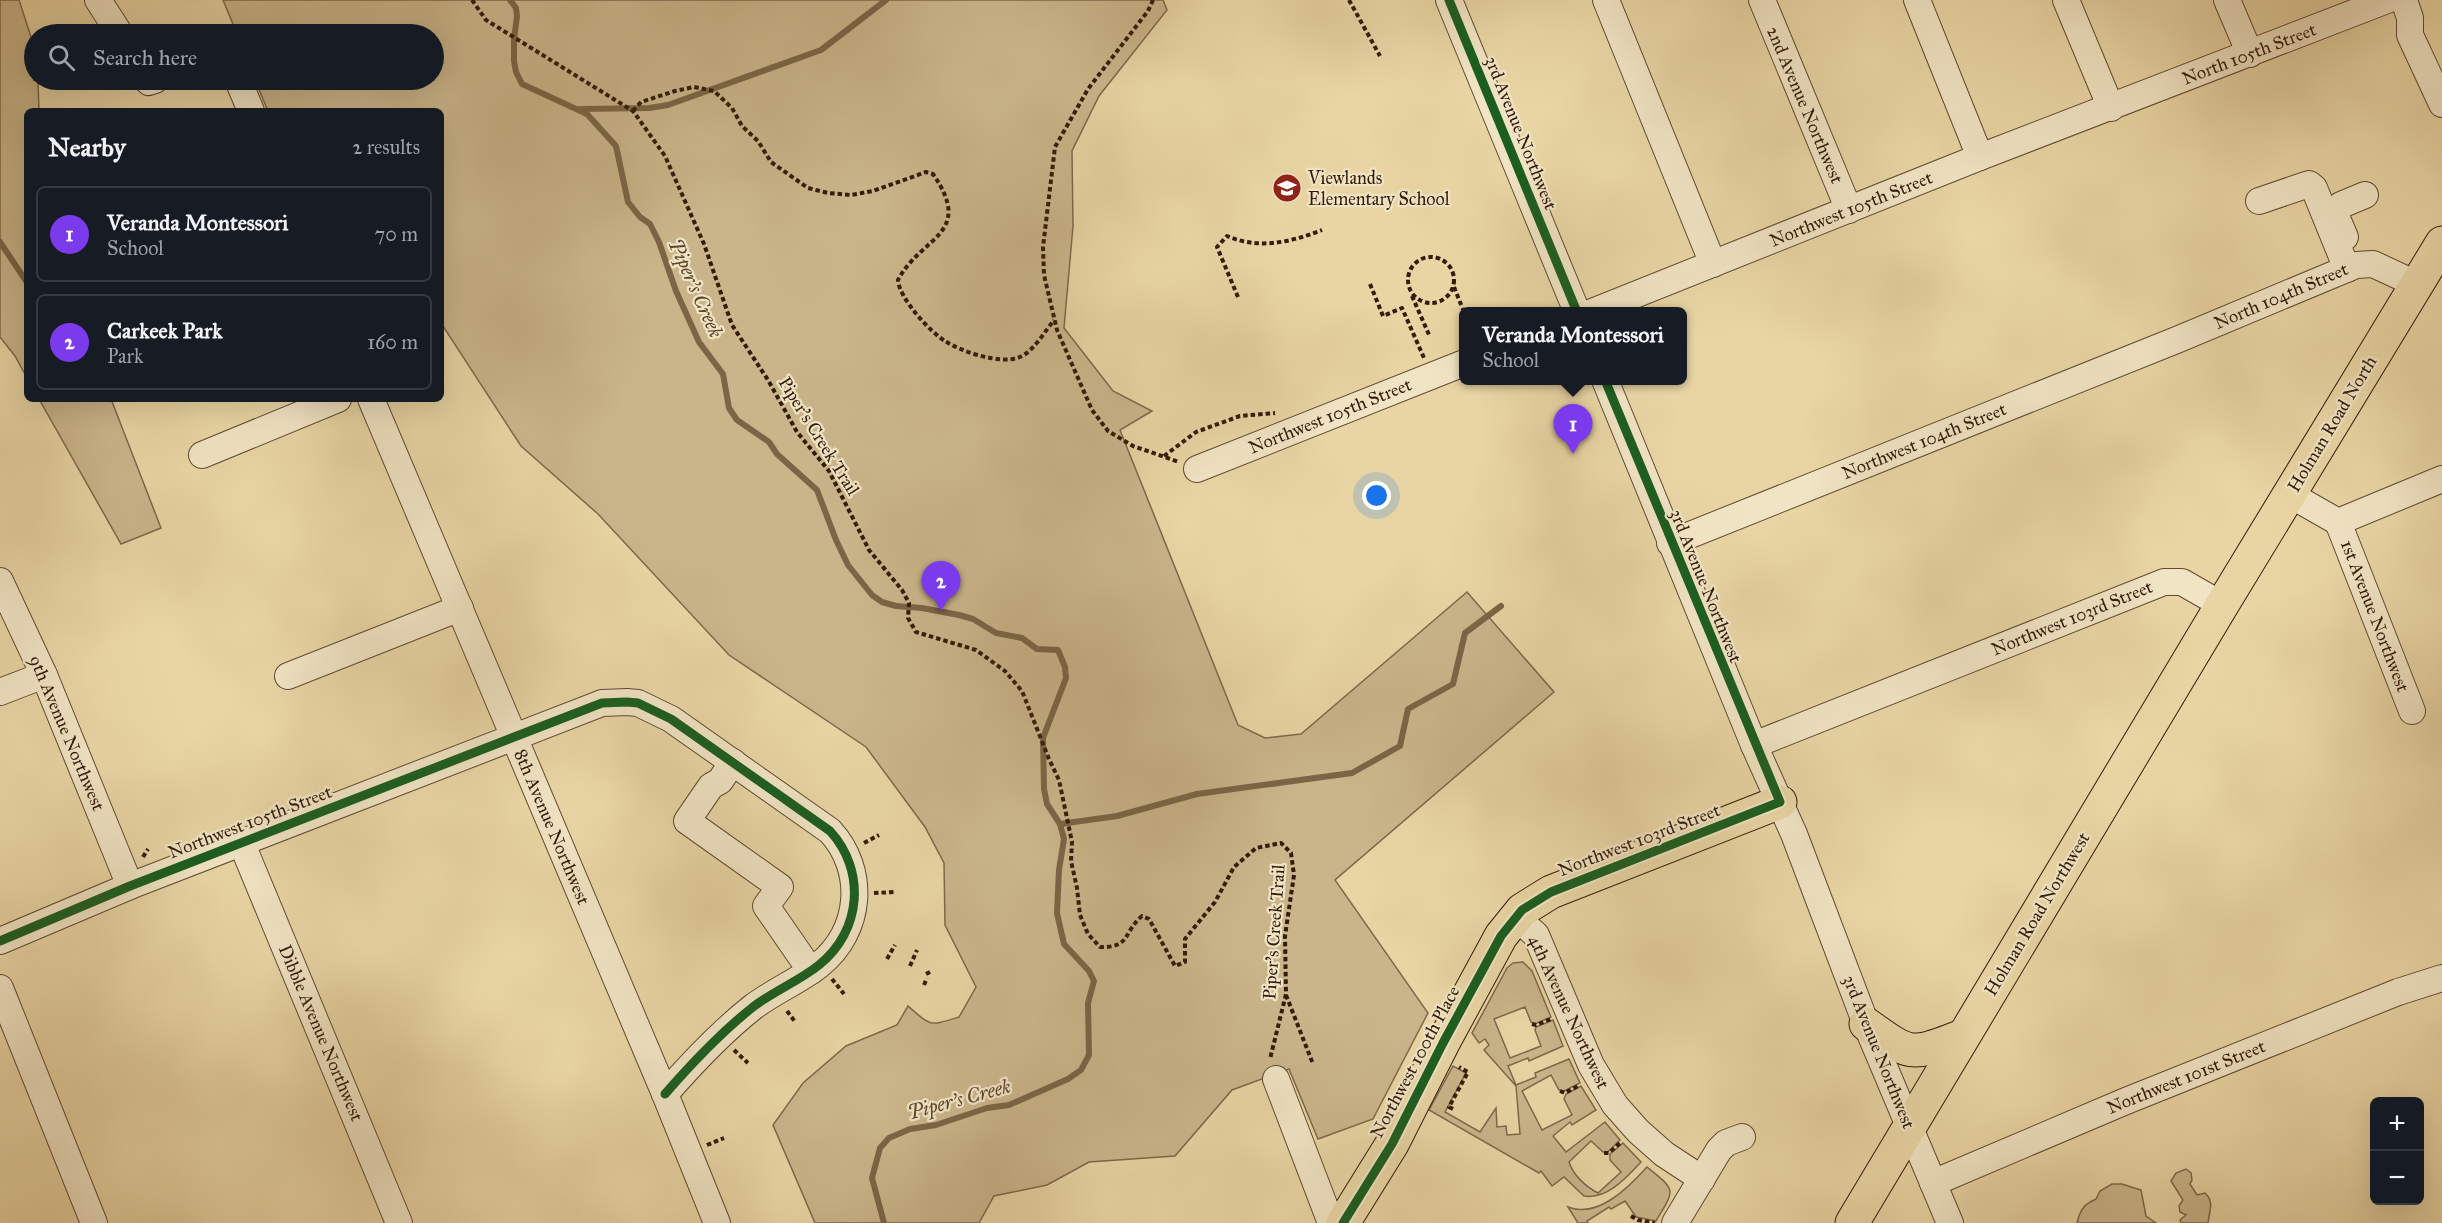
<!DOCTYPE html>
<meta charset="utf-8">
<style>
:root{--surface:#171b24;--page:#242831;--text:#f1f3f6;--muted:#9ea1a6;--line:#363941;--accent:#7c3aed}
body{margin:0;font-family:"IM FELL Great Primer",serif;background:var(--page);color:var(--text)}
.controls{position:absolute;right:18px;bottom:18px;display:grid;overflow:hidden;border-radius:9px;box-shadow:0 6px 24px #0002}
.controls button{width:54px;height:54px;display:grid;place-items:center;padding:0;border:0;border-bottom:2px solid var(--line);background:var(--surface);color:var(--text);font:30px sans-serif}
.you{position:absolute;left:1377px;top:496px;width:21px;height:21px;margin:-15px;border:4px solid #fff;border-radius:50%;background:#1a73e8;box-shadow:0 0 0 9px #1a73e833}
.badge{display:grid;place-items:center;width:39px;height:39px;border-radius:50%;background:var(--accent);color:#fff;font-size:20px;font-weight:700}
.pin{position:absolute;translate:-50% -50px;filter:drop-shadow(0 2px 3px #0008)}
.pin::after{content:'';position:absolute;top:32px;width:21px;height:18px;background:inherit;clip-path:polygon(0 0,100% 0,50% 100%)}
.popup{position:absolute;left:1459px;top:307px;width:228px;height:78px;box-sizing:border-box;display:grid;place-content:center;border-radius:9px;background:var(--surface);filter:drop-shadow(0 2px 4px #0005);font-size:20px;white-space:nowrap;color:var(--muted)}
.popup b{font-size:22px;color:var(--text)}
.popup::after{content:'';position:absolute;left:50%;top:100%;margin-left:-12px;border:12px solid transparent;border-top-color:var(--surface)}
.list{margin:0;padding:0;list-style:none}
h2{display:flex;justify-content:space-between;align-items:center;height:78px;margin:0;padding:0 24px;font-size:26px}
h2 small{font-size:20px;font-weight:400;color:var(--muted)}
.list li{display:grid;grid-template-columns:39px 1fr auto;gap:18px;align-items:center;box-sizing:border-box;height:96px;margin:0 12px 12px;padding:0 12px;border:2px solid var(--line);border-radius:9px}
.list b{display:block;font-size:22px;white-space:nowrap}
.list p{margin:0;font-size:20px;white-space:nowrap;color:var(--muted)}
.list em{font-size:20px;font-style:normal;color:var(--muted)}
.icon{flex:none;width:33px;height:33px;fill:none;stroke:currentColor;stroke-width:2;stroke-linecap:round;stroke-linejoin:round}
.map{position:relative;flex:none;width:2442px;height:1223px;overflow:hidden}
.search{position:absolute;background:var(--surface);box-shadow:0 6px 24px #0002;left:24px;top:24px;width:420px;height:66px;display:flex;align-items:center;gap:15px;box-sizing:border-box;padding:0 21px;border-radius:33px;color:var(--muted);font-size:22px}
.panel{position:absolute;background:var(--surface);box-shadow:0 6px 24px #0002;left:24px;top:108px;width:420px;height:294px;border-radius:9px}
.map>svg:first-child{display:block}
.green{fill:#cab58a;stroke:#7e684a;stroke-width:1.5}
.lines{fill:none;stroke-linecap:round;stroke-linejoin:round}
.stream{stroke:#7b6547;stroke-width:6}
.minor-casing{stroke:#604a30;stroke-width:28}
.major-casing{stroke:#321b0a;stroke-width:35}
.path{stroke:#321b0a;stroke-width:4;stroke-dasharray:4.5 3;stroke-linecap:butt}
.minor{stroke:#f1e4c4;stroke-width:26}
.major{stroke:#e9d5a4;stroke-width:33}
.cycleway-casing{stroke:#f1e4c4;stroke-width:13}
.cycleway{stroke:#1b5e20;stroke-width:9}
.labels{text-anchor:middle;stroke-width:4.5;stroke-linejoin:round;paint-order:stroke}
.street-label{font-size:18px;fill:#321b0a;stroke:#f1e4c4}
.poi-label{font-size:18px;fill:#321b0a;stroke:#f1e4c4;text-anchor:start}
.water-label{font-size:20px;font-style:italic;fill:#5c462e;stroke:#f1e4c4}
</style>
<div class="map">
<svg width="2442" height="1223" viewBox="0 0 2442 1223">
<rect width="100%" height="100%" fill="#e9d5a4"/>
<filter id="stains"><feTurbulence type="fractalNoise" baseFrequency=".00333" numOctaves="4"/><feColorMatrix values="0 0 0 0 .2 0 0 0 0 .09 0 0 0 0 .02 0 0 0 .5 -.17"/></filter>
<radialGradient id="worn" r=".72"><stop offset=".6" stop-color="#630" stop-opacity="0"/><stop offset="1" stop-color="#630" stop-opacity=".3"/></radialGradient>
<!-- green -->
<g class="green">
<path d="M 0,0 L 19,0 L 34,46 L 34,80 L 38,80 L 39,111 L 27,111 L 27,378 L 15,356 L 0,337 Z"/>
<path d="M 223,0 L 1163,0 L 1167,10 L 1099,96 L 1072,151 L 1073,226 L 1064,328 L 1113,391 L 1152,411 L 1120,430 L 1238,725 L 1265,738 L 1301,734 L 1467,592 L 1554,692 L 1335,880 L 1428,1013 L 1373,1119 L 1318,1139 L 1289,1069 L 1232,1090 L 1175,1156 L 1089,1162 L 1047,1185 L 994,1196 L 979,1223 L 815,1223 L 773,1125 L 803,1083 L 846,1046 L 897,1025 L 908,1006 C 932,1027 929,1026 959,1017 L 976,987 L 945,925 L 944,863 L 925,827 L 866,747 L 729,655 L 598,514 L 521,446 L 441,323 L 441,111 L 268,111 L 255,80 L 434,80 L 434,34 L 237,34 Z"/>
<path d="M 39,399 L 111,399 L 161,528 L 121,544 Z"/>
<path d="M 1523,962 L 1532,971 L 1551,1017 L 1535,1024 L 1531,1022 L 1525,1007 L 1494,1019 L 1510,1058 L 1541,1046 L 1535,1030 L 1536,1027 L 1553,1020 L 1563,1046 L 1529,1061 L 1528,1058 L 1508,1066 L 1516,1085 L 1536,1077 L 1535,1073 L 1569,1059 L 1580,1083 L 1564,1091 L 1559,1090 L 1551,1075 L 1522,1091 L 1542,1130 L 1572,1115 L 1564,1099 L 1566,1094 L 1581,1086 L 1596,1110 L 1572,1125 L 1570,1122 L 1553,1136 L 1566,1152 L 1605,1122 L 1620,1140 L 1608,1152 L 1603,1152 L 1591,1141 L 1569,1162 C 1573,1175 1586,1187 1598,1193 L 1621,1172 L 1610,1160 L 1610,1154 L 1623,1143 L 1641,1162 C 1627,1177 1607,1200 1584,1196 L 1564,1177 L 1552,1186 L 1541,1171 L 1539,1173 L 1429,1110 L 1453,1066 L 1466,1073 L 1445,1112 L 1480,1132 L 1496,1108 L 1497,1127 L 1506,1126 L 1507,1135 L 1520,1134 L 1516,1086 L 1484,1050 L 1489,1045 L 1485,1039 L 1479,1043 L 1472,1033 L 1507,968 L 1513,963 Z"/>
<path d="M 1647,1167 C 1677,1191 1675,1189 1656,1221 L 1636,1217 L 1625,1201 L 1611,1209 L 1609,1207 L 1587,1221 L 1588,1223 L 1578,1223 L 1568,1207 C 1598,1219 1629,1187 1647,1167 Z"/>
<path d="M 2186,1169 L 2191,1173 L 2192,1180 L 2190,1184 L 2197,1195 L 2205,1193 C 2215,1202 2209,1212 2208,1223 L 2181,1223 L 2180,1220 L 2186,1215 L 2180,1212 L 2179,1206 L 2183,1200 L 2171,1181 L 2176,1173 Z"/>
<path d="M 2112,1184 L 2122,1184 L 2141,1190 L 2146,1216 L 2156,1223 L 2077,1223 C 2080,1210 2084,1204 2096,1199 L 2100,1191 Z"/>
</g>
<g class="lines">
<!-- stream -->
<g class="stream">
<path d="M 510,0 L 516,8 L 517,16 L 514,40 L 514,61 L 516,72 L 522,84 L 587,114 L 616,146 L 628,202 L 640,217 L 650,224 L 659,242 L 676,291 L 699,342 L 723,374 L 729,408 L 737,420 L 769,442 L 777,454 L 817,490 L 836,540 L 848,565 L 872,595 L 882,602 L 896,606 L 922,608 L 959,615 L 973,619 L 996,633 L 1022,638 L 1037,649 L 1058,650 L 1065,667 L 1066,678 L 1043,738 L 1044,789 L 1047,804 L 1060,824 L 1064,839 L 1059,870 L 1057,913 L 1064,944 L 1089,971 L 1094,981 L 1088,1003 L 1089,1055 L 1081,1070 L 1068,1079 L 1009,1105 L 987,1108 L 936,1125 L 910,1129 L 889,1138 L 880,1148 L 872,1178 L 884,1223"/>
<path d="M 580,109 L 649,108 L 668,105 L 821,50 L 886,0"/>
<path d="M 0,242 L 26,281"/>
<path d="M 1060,824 L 1117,816 L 1197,794 L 1352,773 L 1400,746 L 1408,709 L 1453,684 L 1465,633 L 1501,606"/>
</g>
<!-- minor casing -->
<g class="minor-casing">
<g id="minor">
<path d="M 98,0 L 120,34"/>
<path d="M 1449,0 L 1577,312"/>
<path d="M 1606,0 L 1713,264"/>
<path d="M 1762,0 L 1849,210"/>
<path d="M 1917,0 L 1980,157"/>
<path d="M 2066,0 L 2111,108"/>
<path d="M 2227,0 L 2250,54"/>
<path d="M 2404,0 L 2410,18 L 2410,35 L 2442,104"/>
<path d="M 147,80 L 149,82 L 155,80"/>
<path d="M 238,80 L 251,111"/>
<path d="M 2259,201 L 2309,184 L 2314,188 L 2347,269"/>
<path d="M 2345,237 L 2336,216 L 2336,210 L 2341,205 L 2365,195"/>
<path d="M 1592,312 L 1980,157 L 2387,0"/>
<path d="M 1605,380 L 1754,745 L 1794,834 L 1866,1024 L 1950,1223"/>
<path d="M 371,399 L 665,1094 L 717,1223"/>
<path d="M 202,455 L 338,399"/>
<path d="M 1197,469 L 1464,363"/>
<path d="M 2289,494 L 2338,522 L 2442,479"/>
<path d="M 2338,522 L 2412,711"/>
<path d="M 1670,543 L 2179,339 L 2356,265 L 2373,264 L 2416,284"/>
<path d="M 0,581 L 44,675 L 130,886"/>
<path d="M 288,676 L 460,608"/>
<path d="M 0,692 L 44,675"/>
<path d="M 1754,745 L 2164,582 L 2182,582 L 2222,605"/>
<path d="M 733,762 L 720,781 L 711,786 L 687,821 L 780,887 L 766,906 L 811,971"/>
<path d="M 242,844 L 399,1223"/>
<path d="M 1516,917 L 1536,935 L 1591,1065 L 1615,1105 L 1638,1131 L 1664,1154 L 1702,1179"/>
<path d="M 0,941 L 130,886 L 602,703 L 627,702 L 638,703 L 671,719 L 830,831 C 866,870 862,931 819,965 C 799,981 774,991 753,1007 C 720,1033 692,1063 665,1094"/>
<path d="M 0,988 L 94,1223"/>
<path d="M 1276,1079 L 1331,1223"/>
<path d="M 1933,1183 L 2126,1101 L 2398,992 L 2442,978"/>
<path d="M 1675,1223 L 1719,1150 L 1726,1143 L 1742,1137"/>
</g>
</g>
<!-- major casing -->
<g class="major-casing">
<g id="major">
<path d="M 1866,1024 C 1912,1057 1910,1056 1963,1036"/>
<path d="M 1343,1223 L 1392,1144 L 1443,1043 L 1501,936 L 1522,910 L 1551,892 L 1780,802"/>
<path d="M 1852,1223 L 2222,605 L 2442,243"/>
</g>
</g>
<!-- path -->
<g class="path">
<path d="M 472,0 L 486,20 L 633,111 L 665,156 L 704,244 L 732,325 L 768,380 L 797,432 L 829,471 L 869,550 L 902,590 L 909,603 L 908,618 L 916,632 L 976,650 L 1005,671 L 1022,691 L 1049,759 L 1059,780 L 1072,842 L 1071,861 L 1077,888 L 1080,915 L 1088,934 L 1100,947 C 1131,948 1123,932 1142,916 L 1149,919 L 1175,966 L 1185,962 L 1185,939 L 1215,902 L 1234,867 L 1256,848 L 1281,843 L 1291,853 L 1294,875 L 1285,936 L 1286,994 L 1270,1059"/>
<path d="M 1153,0 L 1148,11 L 1088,89 L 1055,147 L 1043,247 L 1044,275 L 1057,330 L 1092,410 L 1108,431 L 1133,446 L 1179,462"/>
<path d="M 1349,0 L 1380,56"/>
<path d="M 633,111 L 641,102 L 675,91 L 694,87 L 714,91 L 732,108 L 742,126 L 758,141 L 771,162 L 808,188 L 828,193 L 851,195 L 873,191 L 926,172 L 933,174 C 975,235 921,236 898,280 C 899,298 930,332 945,341 C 962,352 1001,365 1020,357 C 1034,351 1045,331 1054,320"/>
<circle cx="1431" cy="280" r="23"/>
<path d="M 1370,284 L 1383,316 L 1402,308 L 1424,358"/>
<path d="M 1454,287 L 1464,312"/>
<path d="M 1412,296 L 1430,337"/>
<path d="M 1238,297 L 1217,247 L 1227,236 C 1259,250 1291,242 1322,230"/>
<path d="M 1470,312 L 1475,309"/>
<path d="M 1164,456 L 1196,432 L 1240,416 L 1275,413"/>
<path d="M 864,843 L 879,835"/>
<path d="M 143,857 L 148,849"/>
<path d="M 874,893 L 894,892"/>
<path d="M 887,959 L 895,945"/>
<path d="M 910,966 L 917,950"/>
<path d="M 926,974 L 932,971"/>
<path d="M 832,979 L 844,994"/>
<path d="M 924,985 L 927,978"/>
<path d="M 1286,995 L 1313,1064"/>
<path d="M 787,1011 L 796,1023"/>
<path d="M 1532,1024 L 1536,1025 L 1551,1019"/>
<path d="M 734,1050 L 748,1063"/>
<path d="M 1560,1091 L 1565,1093 L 1578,1086"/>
<path d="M 1453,1109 L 1449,1107 L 1468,1072 L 1459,1067"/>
<path d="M 707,1145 L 724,1138"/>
<path d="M 1604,1153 L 1609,1153 L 1620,1143"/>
<path d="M 1631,1216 L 1638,1220 L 1655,1223"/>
</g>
<!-- minor -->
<use href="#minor" class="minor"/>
<!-- major -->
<use href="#major" class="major"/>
<!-- cycleway casing -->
<g class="cycleway-casing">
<g id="cycleway">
<path d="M 1449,0 L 1577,312"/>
<path d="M 0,941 L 130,886 L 602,703 L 627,702 L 638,703 L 671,719 L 830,831 C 866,870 862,931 819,965 C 799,981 774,991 753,1007 C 720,1033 692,1063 665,1094"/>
<path d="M 1343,1223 L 1392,1144 L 1443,1043 L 1501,936 L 1522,910 L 1551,892 L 1780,802 L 1605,380"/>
</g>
</g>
<!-- cycleway -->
<use href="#cycleway" class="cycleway"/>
</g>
<!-- icons -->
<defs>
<g id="school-disc" transform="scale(1.5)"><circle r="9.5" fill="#8f2418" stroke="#f1e4c4"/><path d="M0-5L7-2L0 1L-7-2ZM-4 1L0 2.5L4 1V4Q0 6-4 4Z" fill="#fff"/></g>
</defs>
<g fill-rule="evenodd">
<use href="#school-disc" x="1287" y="188"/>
</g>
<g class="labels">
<!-- street labels -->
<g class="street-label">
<text transform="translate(2249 54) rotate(-21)" y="6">North 105th Street</text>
<text transform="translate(1805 105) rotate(67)" y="6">2nd Avenue Northwest</text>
<text transform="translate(1521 133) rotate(68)" y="6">3rd Avenue Northwest</text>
<text transform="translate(1851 209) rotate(-22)" y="6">Northwest 105th Street</text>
<text transform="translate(2281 296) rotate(-23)" y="6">North 104th Street</text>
<text transform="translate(1330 416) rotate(-22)" y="6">Northwest 105th Street</text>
<text transform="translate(2332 424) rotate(-59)" y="6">Holman Road North</text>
<text transform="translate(819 436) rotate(58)" y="6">Piper's Creek Trail</text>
<text transform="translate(1924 441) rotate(-22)" y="6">Northwest 104th Street</text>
<text transform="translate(1706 586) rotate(68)" y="6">3rd Avenue Northwest</text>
<text transform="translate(2375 616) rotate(69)" y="6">1st Avenue Northwest</text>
<text transform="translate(2072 618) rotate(-22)" y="6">Northwest 103rd Street</text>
<text transform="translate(67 733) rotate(67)" y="6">9th Avenue Northwest</text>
<text transform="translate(250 822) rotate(-21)" y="6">Northwest 105th Street</text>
<text transform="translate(552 827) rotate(67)" y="6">8th Avenue Northwest</text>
<text transform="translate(1639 840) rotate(-21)" y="6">Northwest 103rd Street</text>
<text transform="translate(2037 914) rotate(-59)" y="6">Holman Road Northwest</text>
<text transform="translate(1274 932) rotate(-86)" y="6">Piper's Creek Trail</text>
<text transform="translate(1569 1012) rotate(65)" y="6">4th Avenue Northwest</text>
<text transform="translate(321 1033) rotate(67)" y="6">Dibble Avenue Northwest</text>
<text transform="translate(1879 1052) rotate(68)" y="6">3rd Avenue Northwest</text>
<text transform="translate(1415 1062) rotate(-62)" y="6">Northwest 100th Place</text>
<text transform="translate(2186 1077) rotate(-22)" y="6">Northwest 101st Street</text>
</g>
<!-- poi labels -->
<g class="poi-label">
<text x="1308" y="184">Viewlands<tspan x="1308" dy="21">Elementary School</tspan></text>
</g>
<!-- water labels -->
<g class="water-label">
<text transform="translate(696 288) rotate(66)" y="7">Piper's Creek</text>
<text transform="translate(959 1099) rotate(-15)" y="7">Piper's Creek</text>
</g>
</g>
<rect width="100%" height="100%" filter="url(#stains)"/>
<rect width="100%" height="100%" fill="url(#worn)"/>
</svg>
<div class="controls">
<button>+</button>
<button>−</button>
</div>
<div class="you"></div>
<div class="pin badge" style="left:1573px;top:454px">1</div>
<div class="popup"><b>Veranda Montessori</b>School</div>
<div class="pin badge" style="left:941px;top:611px">2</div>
<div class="search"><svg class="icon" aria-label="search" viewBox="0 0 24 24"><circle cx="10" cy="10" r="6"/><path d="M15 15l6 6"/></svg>Search here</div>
<section class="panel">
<h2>Nearby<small>2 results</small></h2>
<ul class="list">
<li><span class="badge">1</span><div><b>Veranda Montessori</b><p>School</p></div><em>70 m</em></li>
<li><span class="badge">2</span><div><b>Carkeek Park</b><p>Park</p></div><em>160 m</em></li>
</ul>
</section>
</div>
